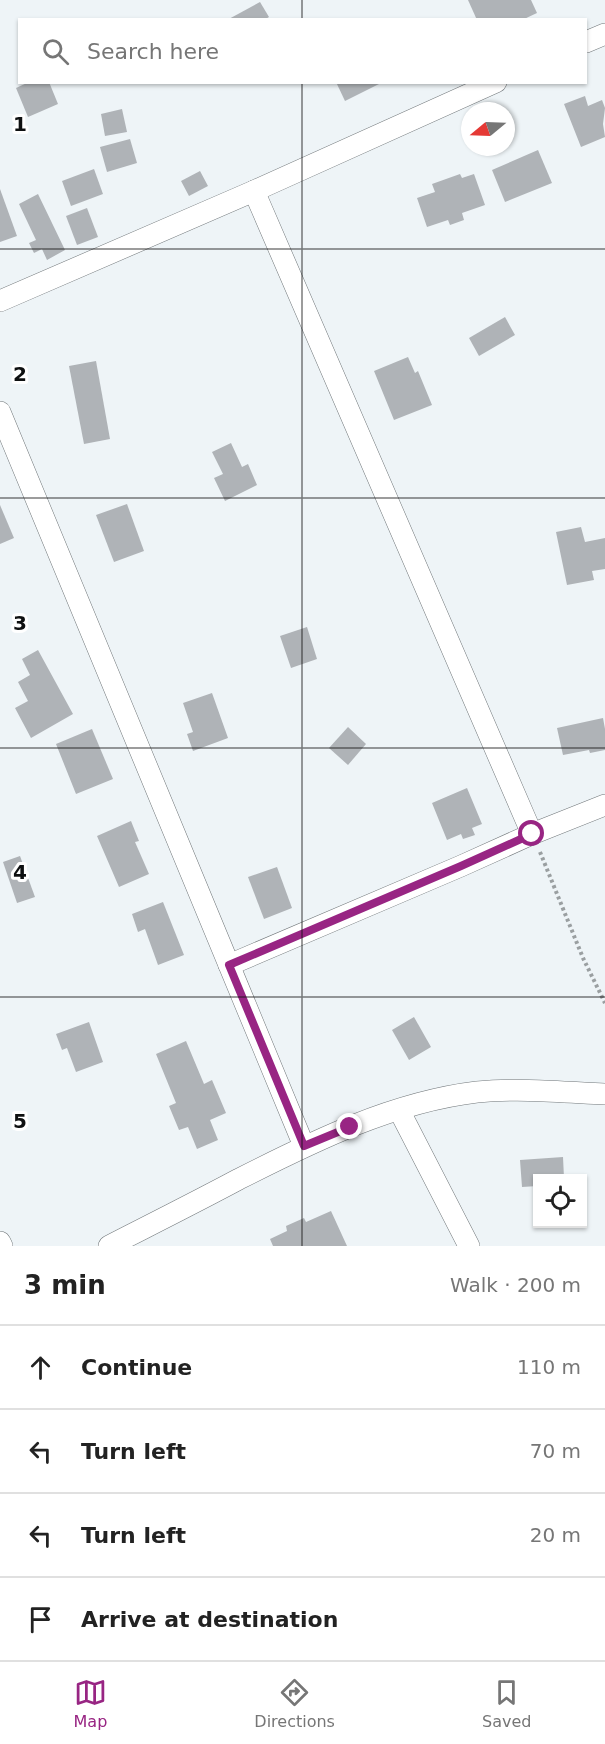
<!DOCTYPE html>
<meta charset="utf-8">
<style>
:root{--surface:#fff;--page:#f2f2f2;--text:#222;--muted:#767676;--line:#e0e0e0;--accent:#982583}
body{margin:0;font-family:"DejaVu Sans",sans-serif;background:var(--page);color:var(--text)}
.controls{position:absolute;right:18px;bottom:18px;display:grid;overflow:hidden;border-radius:0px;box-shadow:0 2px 4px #0004}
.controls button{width:54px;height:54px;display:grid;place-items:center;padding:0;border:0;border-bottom:2px solid var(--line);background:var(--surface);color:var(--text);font:30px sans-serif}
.compass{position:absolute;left:461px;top:102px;width:54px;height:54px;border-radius:50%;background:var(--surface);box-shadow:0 2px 4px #0004;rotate:251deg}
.stop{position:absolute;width:18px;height:18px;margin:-14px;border:4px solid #982583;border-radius:50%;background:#fff}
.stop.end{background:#982583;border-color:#fff;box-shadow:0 2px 6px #0008}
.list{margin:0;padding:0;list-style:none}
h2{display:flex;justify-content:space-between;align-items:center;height:78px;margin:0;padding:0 24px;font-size:26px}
h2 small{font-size:20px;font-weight:400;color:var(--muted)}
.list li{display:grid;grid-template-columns:39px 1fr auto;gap:18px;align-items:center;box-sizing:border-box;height:84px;padding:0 24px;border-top:2px solid var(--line)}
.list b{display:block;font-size:22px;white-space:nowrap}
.list em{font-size:20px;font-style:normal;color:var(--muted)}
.icon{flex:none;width:33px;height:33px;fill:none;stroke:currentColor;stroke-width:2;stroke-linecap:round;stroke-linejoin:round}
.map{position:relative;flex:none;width:605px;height:1246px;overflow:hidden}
.search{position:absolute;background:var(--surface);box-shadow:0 2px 4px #0004;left:18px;right:18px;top:18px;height:66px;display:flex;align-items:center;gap:15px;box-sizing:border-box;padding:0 21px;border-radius:0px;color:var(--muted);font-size:22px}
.sheet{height:414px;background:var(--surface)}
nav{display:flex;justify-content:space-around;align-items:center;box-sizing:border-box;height:84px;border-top:2px solid var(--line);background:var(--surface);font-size:16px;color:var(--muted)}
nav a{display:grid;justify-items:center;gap:3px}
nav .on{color:var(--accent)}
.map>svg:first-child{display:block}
.building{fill:#afb3b7}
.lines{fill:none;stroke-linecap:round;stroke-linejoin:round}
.minor-casing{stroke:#71777a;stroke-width:22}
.path{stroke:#9a9fa1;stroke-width:4;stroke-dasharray:3 3;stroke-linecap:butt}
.minor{stroke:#fff;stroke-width:21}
.route{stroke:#982583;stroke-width:8}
.grid{fill:none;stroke:#0e1011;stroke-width:1.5;stroke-opacity:0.55}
.grid-label{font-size:20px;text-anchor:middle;font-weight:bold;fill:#0e1011;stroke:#fff;stroke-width:6;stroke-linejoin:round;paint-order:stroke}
</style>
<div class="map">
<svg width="605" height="1246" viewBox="0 0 605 1246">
<rect width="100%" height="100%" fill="#eef4f7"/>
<!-- building -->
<g class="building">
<path d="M 468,0 L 531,0 L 537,13 L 522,20 L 477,20 Z"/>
<path d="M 260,2 L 269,17 L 264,20 L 227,20 Z"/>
<path d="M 29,82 L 49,82 L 58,104 L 28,117 L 16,88 Z"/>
<path d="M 336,82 L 383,82 L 345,101 Z"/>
<path d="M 585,96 L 588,106 L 602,100 L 605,108 L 603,124 L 605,137 L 581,147 L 564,104 Z"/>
<path d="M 122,109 L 127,132 L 105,136 L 101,114 Z"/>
<path d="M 130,139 L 137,163 L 107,172 L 100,147 Z"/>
<path d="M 538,150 L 552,183 L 505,202 L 492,170 Z"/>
<path d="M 94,169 L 103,194 L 71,206 L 62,181 Z"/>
<path d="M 200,171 L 208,186 L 189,196 L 181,181 Z"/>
<path d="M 460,174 L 462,178 L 474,174 L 485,205 L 462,213 L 464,220 L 450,225 L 448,220 L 427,227 L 417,198 L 435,192 L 432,184 Z"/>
<path d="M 0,189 L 17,236 L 0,242 Z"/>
<path d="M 38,194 L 65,250 L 47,260 L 42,249 L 34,253 L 29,243 L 36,240 L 19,204 Z"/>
<path d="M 87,208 L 98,237 L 77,245 L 66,216 Z"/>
<path d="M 505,317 L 515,335 L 479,356 L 469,338 Z"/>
<path d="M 408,357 L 415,373 L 418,371 L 432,405 L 394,420 L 374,371 Z"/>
<path d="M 96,361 L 110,439 L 84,444 L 69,366 Z"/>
<path d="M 231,443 L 242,467 L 248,464 L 257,485 L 225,501 L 214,478 L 223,474 L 212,452 Z"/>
<path d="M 127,504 L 144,551 L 114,562 L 96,515 Z"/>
<path d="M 0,505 L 14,538 L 0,544 Z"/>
<path d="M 581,527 L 585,542 L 605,538 L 605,569 L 592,571 L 594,580 L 567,585 L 556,532 Z"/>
<path d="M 307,627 L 317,659 L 291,668 L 280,636 Z"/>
<path d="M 38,650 L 73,714 L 31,738 L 15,708 L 28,701 L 18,682 L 30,675 L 22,659 Z"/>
<path d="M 212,693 L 228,738 L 193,751 L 187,734 L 193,732 L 183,703 Z"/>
<path d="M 603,718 L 605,729 L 605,750 L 590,753 L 589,750 L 563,755 L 557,728 Z"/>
<path d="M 348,727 L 366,744 L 348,765 L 329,748 Z"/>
<path d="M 92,729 L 113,779 L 76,794 L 56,744 Z"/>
<path d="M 467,788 L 482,824 L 472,828 L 475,835 L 463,839 L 461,834 L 447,840 L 432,803 Z"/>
<path d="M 131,821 L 139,841 L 135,842 L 149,874 L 119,887 L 97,836 Z"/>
<path d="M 20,856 L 35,897 L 17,903 L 3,862 Z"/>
<path d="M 277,867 L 292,908 L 264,919 L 248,877 Z"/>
<path d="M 163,902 L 184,955 L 158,965 L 145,929 L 138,932 L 132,914 Z"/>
<path d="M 414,1017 L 431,1047 L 409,1060 L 392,1030 Z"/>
<path d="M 89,1022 L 103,1062 L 76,1072 L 67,1048 L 62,1050 L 56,1034 Z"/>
<path d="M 186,1041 L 204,1084 L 212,1080 L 226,1113 L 210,1120 L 218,1140 L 197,1149 L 188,1127 L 179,1130 L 169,1106 L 176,1103 L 156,1054 Z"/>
<path d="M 563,1157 L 564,1178 L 538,1178 L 538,1186 L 522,1187 L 520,1160 Z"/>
<path d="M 331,1211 L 347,1246 L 273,1246 L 270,1239 L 287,1231 L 286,1226 L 304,1218 L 306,1222 Z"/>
</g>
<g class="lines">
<!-- minor casing -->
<g class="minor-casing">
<g id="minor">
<path d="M 586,42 L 605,34"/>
<path d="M 254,191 L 532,834"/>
<path d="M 0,301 L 254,191 L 496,82"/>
<path d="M 0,412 L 304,1146"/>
<path d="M 229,965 L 461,866 L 532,834 L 605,805"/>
<path d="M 399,1110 L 469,1246"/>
<path d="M 0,1242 L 2,1246"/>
<path d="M 109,1246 C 152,1224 196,1202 239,1179 C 314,1141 393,1102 477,1092 C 520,1088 563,1092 605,1094"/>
</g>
</g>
<!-- path -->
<path class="path" d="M 540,852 L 583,958 L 605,1003"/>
<!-- minor -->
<use href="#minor" class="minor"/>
</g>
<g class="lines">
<!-- route -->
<path class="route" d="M 350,1127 L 304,1146 L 229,965 L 461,866 L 532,834"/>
</g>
<!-- grid -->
<path class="grid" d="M 302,0 L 302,20M 302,82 L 302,1246M 0,249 L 605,249M 0,498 L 605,498M 0,748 L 605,748M 0,997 L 605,997"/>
<g class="grid-label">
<text x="20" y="131">1</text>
<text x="20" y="381">2</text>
<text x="20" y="630">3</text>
<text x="20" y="879">4</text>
<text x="20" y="1128">5</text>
</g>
</svg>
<div class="controls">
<button><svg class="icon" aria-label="locate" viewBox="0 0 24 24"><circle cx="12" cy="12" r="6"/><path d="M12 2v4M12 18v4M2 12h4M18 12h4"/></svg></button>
</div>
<svg class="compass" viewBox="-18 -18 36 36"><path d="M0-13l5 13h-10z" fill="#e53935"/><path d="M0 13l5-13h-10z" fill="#767676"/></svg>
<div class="stop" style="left:532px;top:834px"></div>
<div class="stop end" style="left:350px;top:1127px"></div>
<div class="search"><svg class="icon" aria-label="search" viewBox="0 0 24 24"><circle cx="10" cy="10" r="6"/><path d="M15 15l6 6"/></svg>Search here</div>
</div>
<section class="sheet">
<h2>3 min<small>Walk · 200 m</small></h2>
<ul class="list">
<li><svg class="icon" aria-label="ahead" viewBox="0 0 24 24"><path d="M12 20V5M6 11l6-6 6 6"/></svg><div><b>Continue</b></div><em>110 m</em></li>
<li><svg class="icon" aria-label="left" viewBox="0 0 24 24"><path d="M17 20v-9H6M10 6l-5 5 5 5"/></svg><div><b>Turn left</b></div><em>70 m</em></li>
<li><svg class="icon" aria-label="left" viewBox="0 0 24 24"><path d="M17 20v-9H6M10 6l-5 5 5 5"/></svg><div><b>Turn left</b></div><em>20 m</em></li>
<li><svg class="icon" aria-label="arrive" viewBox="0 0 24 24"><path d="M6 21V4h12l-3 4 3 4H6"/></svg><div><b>Arrive at destination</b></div></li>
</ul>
</section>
<nav>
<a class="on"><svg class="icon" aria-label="map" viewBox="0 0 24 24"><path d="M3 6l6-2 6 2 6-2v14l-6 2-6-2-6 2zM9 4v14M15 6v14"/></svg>Map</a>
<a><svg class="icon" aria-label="directions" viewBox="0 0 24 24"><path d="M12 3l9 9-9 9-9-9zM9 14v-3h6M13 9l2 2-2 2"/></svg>Directions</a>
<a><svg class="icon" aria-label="saved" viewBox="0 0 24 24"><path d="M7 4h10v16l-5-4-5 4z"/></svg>Saved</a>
</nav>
